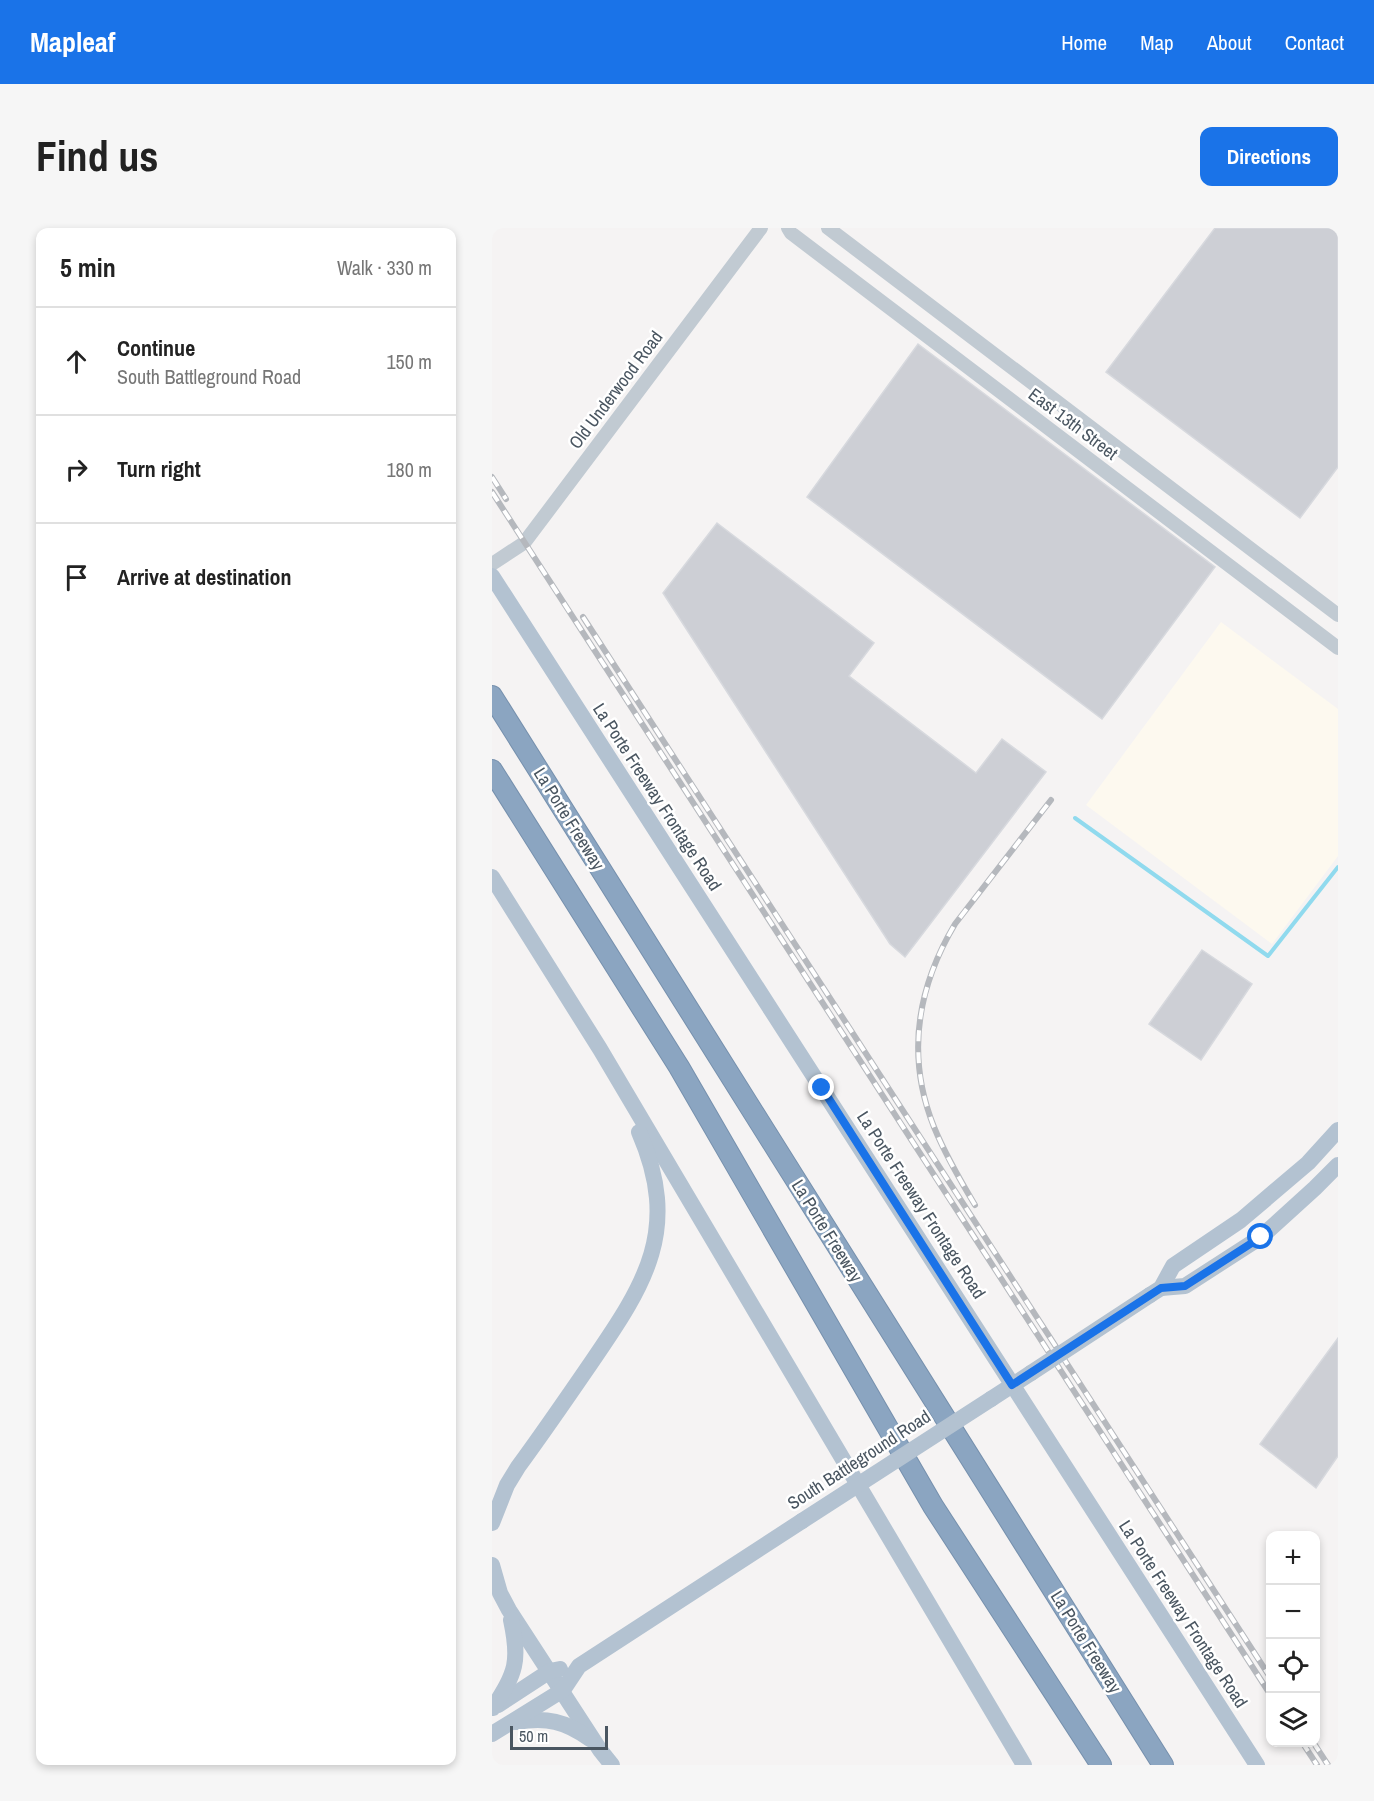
<!DOCTYPE html>
<meta charset="utf-8">
<style>
:root{--surface:#fff;--page:#f6f6f6;--text:#222;--muted:#767676;--line:#e0e0e0;--accent:#1a73e8}
body{margin:0;font-family:"Archivo Narrow",sans-serif;background:var(--page);color:var(--text)}
.controls{position:absolute;right:18px;bottom:18px;display:grid;overflow:hidden;border-radius:12px;box-shadow:0 3px 9px #0003}
.controls button{width:54px;height:54px;display:grid;place-items:center;padding:0;border:0;border-bottom:2px solid var(--line);background:var(--surface);color:var(--text);font:30px sans-serif}
.scale{position:absolute;left:18px;bottom:15px;width:98px;box-sizing:border-box;padding-left:6px;border:3px solid #4a5661;border-top:0;font-size:16px;line-height:21px;white-space:nowrap;color:#4a5661;-webkit-text-stroke:4px #fff;paint-order:stroke}
.stop{position:absolute;width:18px;height:18px;margin:-14px;border:4px solid #1a73e8;border-radius:50%;background:#fff}
.stop.end{background:#1a73e8;border-color:#fff;box-shadow:0 2px 6px #0008}
.list{margin:0;padding:0;list-style:none}
h2{display:flex;justify-content:space-between;align-items:center;height:78px;margin:0;padding:0 24px;font-size:26px}
h2 small{font-size:20px;font-weight:400;color:var(--muted)}
.list li{display:grid;grid-template-columns:39px 1fr auto;gap:18px;align-items:center;box-sizing:border-box;height:108px;padding:0 24px;border-top:2px solid var(--line)}
.list b{display:block;font-size:22px;white-space:nowrap}
.list p{margin:0;font-size:20px;white-space:nowrap;color:var(--muted)}
.list em{font-size:20px;font-style:normal;color:var(--muted)}
.icon{flex:none;width:33px;height:33px;fill:none;stroke:currentColor;stroke-width:2;stroke-linecap:round;stroke-linejoin:round}
.map{position:relative;flex:none;width:846px;height:1537px;overflow:hidden;border-radius:12px}
header{display:flex;align-items:center;gap:36px;box-sizing:border-box;height:84px;padding:0 30px;background:var(--accent);color:#fff}
header strong{font-size:28px}
nav{display:flex;gap:33px;margin-inline-start:auto;font-size:21px}
.intro{display:flex;align-items:center;justify-content:space-between;box-sizing:border-box;height:144px;padding:0 36px}
h1{margin:0;font-size:42px}
.button{padding:15px 27px;border-radius:12px;background:var(--accent);color:#fff;font-size:21px;font-weight:700}
main{display:flex;gap:36px;padding:0 36px}
aside{flex:1;background:var(--surface);border-radius:12px;box-shadow:0 3px 9px #0003}
.map>svg:first-child{display:block}
.commercial{fill:#fdf9ef}
.lines{fill:none;stroke-linecap:round;stroke-linejoin:round}
.stream{stroke:#90daee;stroke-width:4}
.building{fill:#cdcfd5;stroke:#d7d9de;stroke-width:1.5}
.highway-casing{stroke:#7690ad;stroke-width:22}
.minor{stroke:#c1cad2;stroke-width:14}
.major{stroke:#b3c2d1;stroke-width:16}
.highway{stroke:#8ba5c1;stroke-width:20}
.rail-casing{stroke:#b5b8bd;stroke-width:6}
.rail{stroke:#fff;stroke-width:4;stroke-dasharray:11;stroke-linecap:butt}
.major-bridge{stroke:#b3c2d1;stroke-width:16}
.route{stroke:#1a73e8;stroke-width:8}
.labels{text-anchor:middle;stroke-width:5;stroke-linejoin:round;paint-order:stroke}
.street-label{font-size:18px;fill:#4a5661;stroke:#fff}
</style>
<header>
<strong>Mapleaf</strong>
<nav><a>Home</a><a>Map</a><a>About</a><a>Contact</a></nav>
</header>
<div class="intro"><h1>Find us</h1><a class="button">Directions</a></div>
<main>
<aside>
<h2>5 min<small>Walk · 330 m</small></h2>
<ul class="list">
<li><svg class="icon" aria-label="ahead" viewBox="0 0 24 24"><path d="M12 20V5M6 11l6-6 6 6"/></svg><div><b>Continue</b><p>South Battleground Road</p></div><em>150 m</em></li>
<li><svg class="icon" aria-label="right" viewBox="0 0 24 24"><path d="M7 20v-9h11M14 6l5 5-5 5"/></svg><div><b>Turn right</b></div><em>180 m</em></li>
<li><svg class="icon" aria-label="arrive" viewBox="0 0 24 24"><path d="M6 21V4h12l-3 4 3 4H6"/></svg><div><b>Arrive at destination</b></div></li>
</ul>
</aside>
<div class="map">
<svg width="846" height="1537" viewBox="0 0 846 1537">
<rect width="100%" height="100%" fill="#f5f3f3"/>
<!-- commercial -->
<path class="commercial" d="M 729,394 L 846,481 L 846,628 L 780,716 L 594,577 Z"/>
<g class="lines">
<!-- stream -->
<path class="stream" d="M 583,590 L 776,728 L 846,639"/>
</g>
<!-- building -->
<g class="building">
<path d="M 723,0 L 846,0 L 846,239 L 808,290 L 614,144 Z"/>
<path d="M 426,116 L 723,339 L 610,491 L 315,269 Z"/>
<path d="M 225,295 L 382,415 L 357,448 L 484,545 L 510,511 L 554,544 L 413,729 L 398,716 L 171,365 Z"/>
<path d="M 710,722 L 760,756 L 709,832 L 657,796 Z"/>
<path d="M 846,1110 L 846,1228 L 824,1260 L 768,1216 Z"/>
</g>
<g class="lines">
<!-- highway casing -->
<g class="highway-casing">
<g id="highway">
<path d="M 0,468 L 671,1537"/>
<path d="M 0,542 L 187,839 L 441,1278 L 609,1537"/>
</g>
</g>
<!-- minor -->
<g class="minor">
<path d="M 296,0 L 299,5 L 846,420"/>
<path d="M 336,0 L 846,387"/>
<path d="M 0,336 L 32,315 L 269,0"/>
</g>
<!-- major -->
<g class="major">
<path d="M 0,348 L 765,1537"/>
<path d="M 0,649 L 108,821 L 532,1537"/>
<path d="M 669,1060 L 693,1058 L 769,1009 L 823,960 L 846,937"/>
<path d="M 658,1067 L 669,1060 L 681,1038 L 749,992 L 816,935 L 846,902"/>
<path d="M 499,1171 L 539,1145"/>
<path d="M 0,1295 L 15,1257 L 26,1239 C 51,1205 75,1170 99,1135 C 154,1055 189,1001 147,904"/>
<path d="M 0,1337 L 8,1365 L 17,1382 L 108,1522 L 120,1537"/>
<path d="M 6,1477 L 58,1443 L 68,1441"/>
<path d="M 1,1480 C 24,1444 28,1434 19,1392"/>
<path d="M 24,1494 C 55,1489 73,1493 98,1511"/>
<path d="M 0,1506 L 71,1462 L 87,1438 L 310,1293"/>
</g>
<!-- highway -->
<use href="#highway" class="highway"/>
<!-- rail casing -->
<g class="rail-casing">
<g id="rail">
<path d="M 0,249 L 14,271"/>
<path d="M 0,264 L 778,1466"/>
<path d="M 91,389 L 778,1449"/>
<path d="M 483,977 C 468,952 453,926 442,899 C 414,829 425,760 463,696 L 559,572"/>
<path d="M 810,1514 L 825,1537"/>
<path d="M 821,1514 L 836,1537"/>
</g>
</g>
<!-- rail -->
<use href="#rail" class="rail"/>
<!-- major-bridge -->
<g class="major-bridge">
<path d="M 539,1145 L 658,1067"/>
<path d="M 310,1293 L 499,1171"/>
</g>
</g>
<g class="lines">
<!-- route -->
<path class="route" d="M 330,860 L 520,1157 L 669,1060 L 693,1058 L 769,1009"/>
</g>
<g class="labels">
<!-- street labels -->
<g class="street-label">
<text transform="translate(124 162) rotate(-53)" y="6">Old Underwood Road</text>
<text transform="translate(581 196) rotate(37)" y="6">East 13th Street</text>
<text transform="translate(165 569) rotate(57)" y="6">La Porte Freeway Frontage Road</text>
<text transform="translate(77 591) rotate(58)" y="6">La Porte Freeway</text>
<text transform="translate(429 977) rotate(57)" y="6">La Porte Freeway Frontage Road</text>
<text transform="translate(335 1003) rotate(58)" y="6">La Porte Freeway</text>
<text transform="translate(367 1232) rotate(-33)" y="6">South Battleground Road</text>
<text transform="translate(691 1386) rotate(57)" y="6">La Porte Freeway Frontage Road</text>
<text transform="translate(594 1414) rotate(58)" y="6">La Porte Freeway</text>
</g>
</g>
</svg>
<div class="controls">
<button>+</button>
<button>−</button>
<button><svg class="icon" aria-label="locate" viewBox="0 0 24 24"><circle cx="12" cy="12" r="6"/><path d="M12 2v4M12 18v4M2 12h4M18 12h4"/></svg></button>
<button><svg class="icon" aria-label="layers" viewBox="0 0 24 24"><path d="M12 4l9 5-9 5-9-5zM3 14l9 5 9-5"/></svg></button>
</div>
<div class="scale">50 m</div>
<div class="stop" style="left:769px;top:1009px"></div>
<div class="stop end" style="left:330px;top:860px"></div>
</div>
</main>
